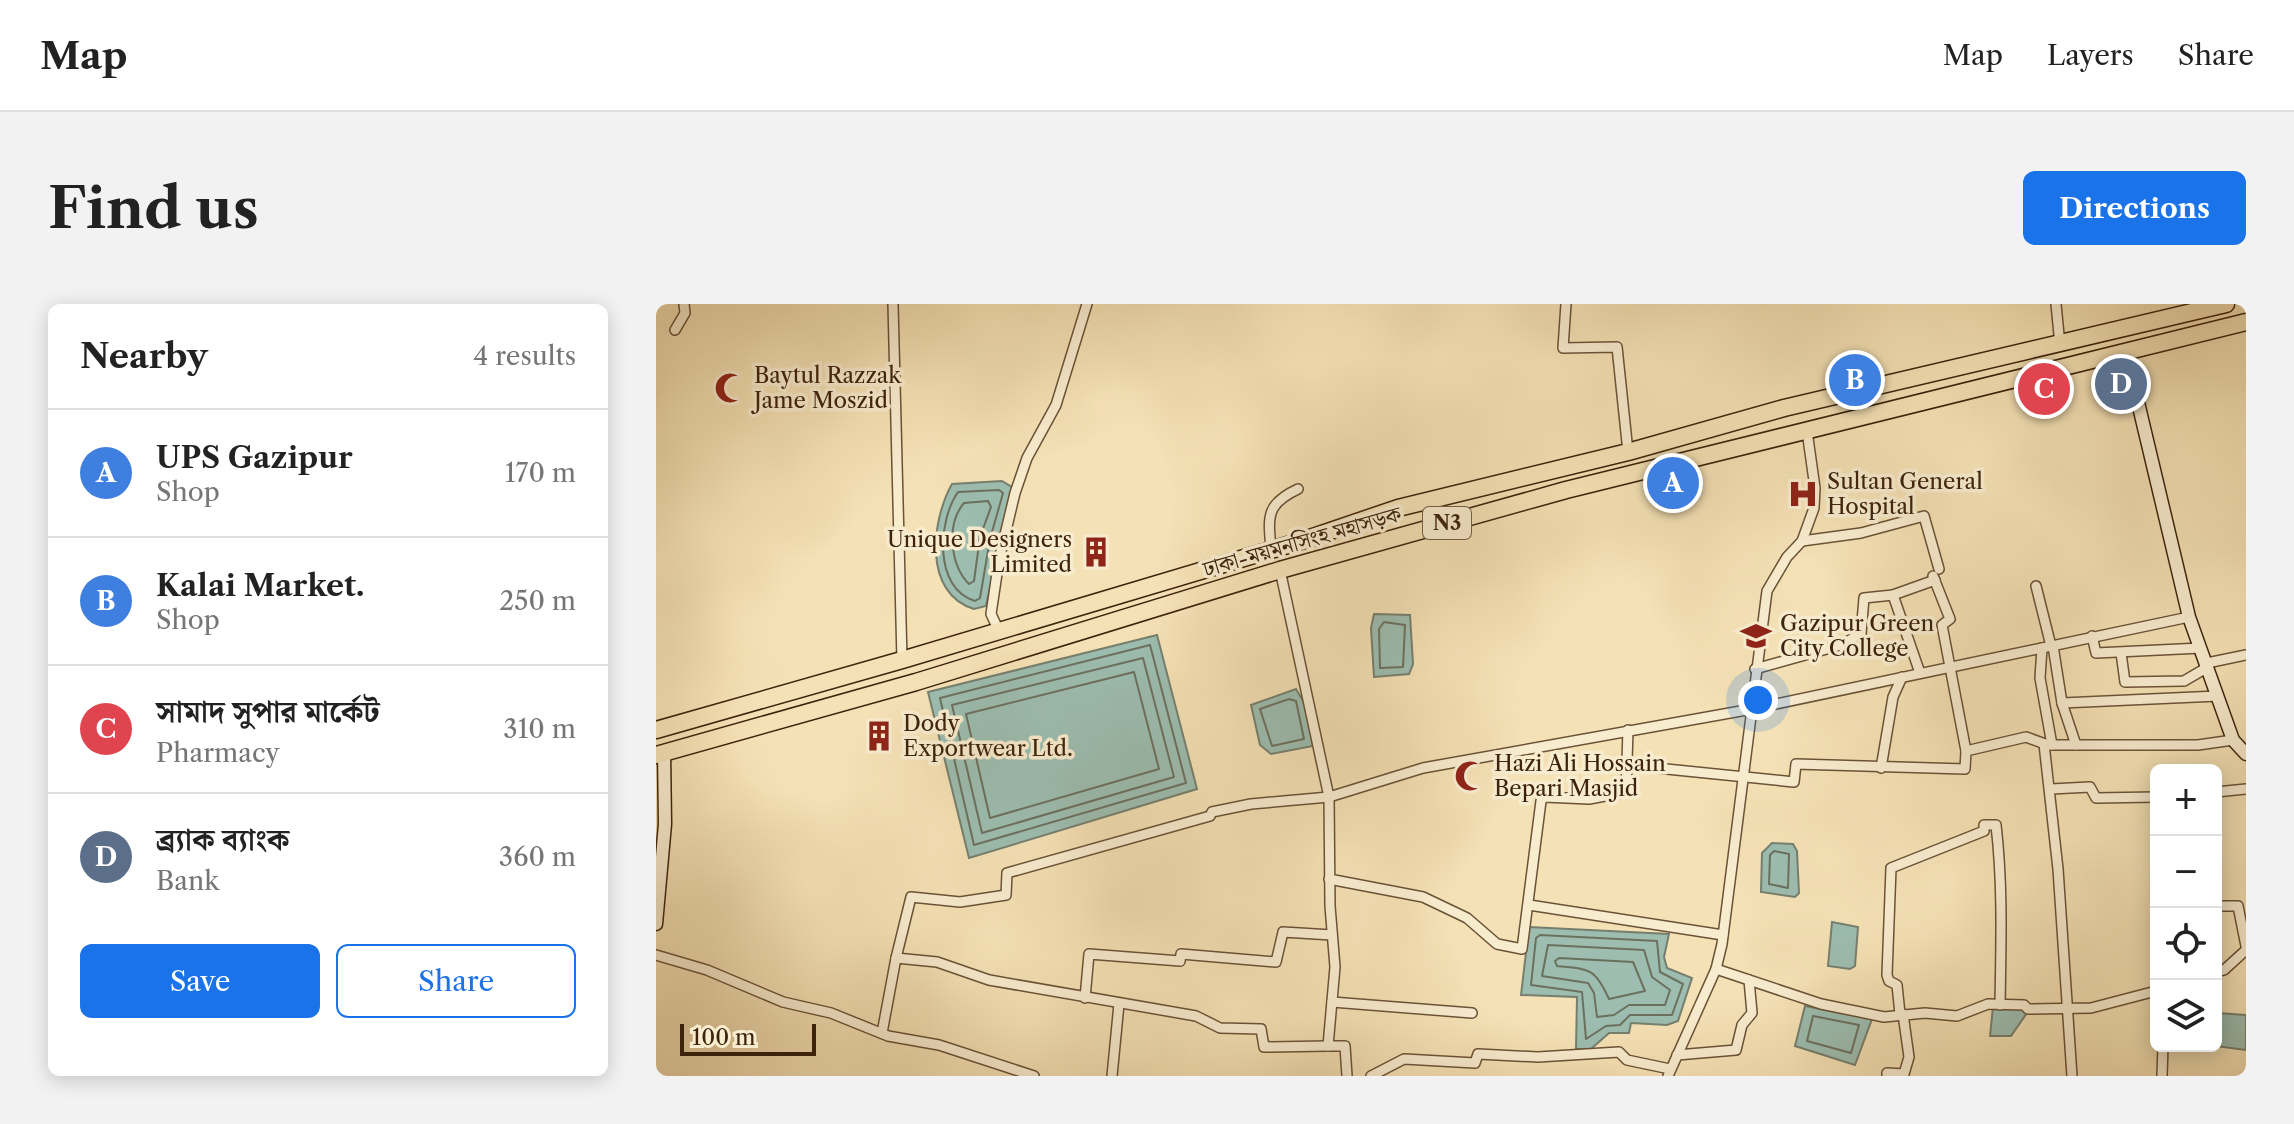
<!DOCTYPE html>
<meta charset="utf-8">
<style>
:root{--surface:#fff;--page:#f2f2f2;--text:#222;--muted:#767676;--line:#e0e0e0;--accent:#1a73e8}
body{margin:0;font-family:"Libre Caslon Text","Noto Serif Bengali",serif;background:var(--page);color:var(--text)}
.controls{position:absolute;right:24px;bottom:24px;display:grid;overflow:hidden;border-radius:12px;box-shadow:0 4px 20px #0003}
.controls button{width:72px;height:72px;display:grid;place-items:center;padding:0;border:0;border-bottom:2px solid var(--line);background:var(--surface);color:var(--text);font:40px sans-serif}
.scale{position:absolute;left:24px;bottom:20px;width:136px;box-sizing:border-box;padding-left:8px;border:4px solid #3d230c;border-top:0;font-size:22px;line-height:28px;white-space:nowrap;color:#3d230c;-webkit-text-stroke:6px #f8eccf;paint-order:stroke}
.you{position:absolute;left:1102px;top:396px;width:28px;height:28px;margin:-20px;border:6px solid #fff;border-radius:50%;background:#1a73e8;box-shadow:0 0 0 12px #1a73e833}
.badge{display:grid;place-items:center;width:52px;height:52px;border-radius:50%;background:var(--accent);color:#fff;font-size:26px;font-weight:700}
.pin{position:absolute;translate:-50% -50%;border:4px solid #fff;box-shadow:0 2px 8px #0006}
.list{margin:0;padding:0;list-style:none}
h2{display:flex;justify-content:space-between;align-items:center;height:104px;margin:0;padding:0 32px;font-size:34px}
h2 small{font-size:26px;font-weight:400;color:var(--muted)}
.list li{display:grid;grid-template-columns:52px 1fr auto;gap:24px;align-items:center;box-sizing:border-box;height:128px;padding:0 32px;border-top:2px solid var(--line)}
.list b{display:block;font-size:30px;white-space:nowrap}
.list p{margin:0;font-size:26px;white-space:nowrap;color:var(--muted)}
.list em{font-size:26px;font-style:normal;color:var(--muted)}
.actions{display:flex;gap:16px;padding:24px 32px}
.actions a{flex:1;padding:18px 0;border:2px solid var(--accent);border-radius:12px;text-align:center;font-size:28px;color:var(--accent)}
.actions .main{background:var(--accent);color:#fff}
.icon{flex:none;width:44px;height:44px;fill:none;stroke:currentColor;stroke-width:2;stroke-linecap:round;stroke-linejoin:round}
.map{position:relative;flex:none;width:1590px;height:772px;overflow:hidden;border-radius:12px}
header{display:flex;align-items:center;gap:48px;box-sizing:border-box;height:112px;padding:0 40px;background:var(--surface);border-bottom:2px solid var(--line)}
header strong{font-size:38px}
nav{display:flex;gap:44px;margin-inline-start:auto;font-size:28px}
.intro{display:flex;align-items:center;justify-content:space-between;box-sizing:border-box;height:192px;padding:0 48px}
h1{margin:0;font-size:56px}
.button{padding:20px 36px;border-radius:12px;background:var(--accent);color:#fff;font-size:28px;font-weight:700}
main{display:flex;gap:48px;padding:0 48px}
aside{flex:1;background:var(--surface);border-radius:12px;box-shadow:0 4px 20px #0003}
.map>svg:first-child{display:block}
.water{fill:#9cbdb0;stroke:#767f6e;stroke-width:2}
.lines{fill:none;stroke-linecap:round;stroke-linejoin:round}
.shore{stroke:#6c705e;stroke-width:2}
.street-casing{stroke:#6b5236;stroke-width:12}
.secondary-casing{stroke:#3d230c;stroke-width:15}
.highway-casing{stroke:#3d230c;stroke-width:19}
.street{stroke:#f8eccf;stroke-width:9}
.secondary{stroke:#f8eccf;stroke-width:12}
.highway{stroke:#f4e1b5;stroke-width:16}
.labels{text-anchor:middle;stroke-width:7;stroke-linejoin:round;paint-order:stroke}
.shield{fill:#f8eccf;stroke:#755f46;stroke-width:2}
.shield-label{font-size:20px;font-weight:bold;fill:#3d230c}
.poi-label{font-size:22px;fill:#3d230c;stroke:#f8eccf;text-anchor:start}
.street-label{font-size:22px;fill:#3d230c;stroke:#f8eccf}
</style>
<header>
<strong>Map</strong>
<nav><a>Map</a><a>Layers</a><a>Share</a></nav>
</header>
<div class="intro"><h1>Find us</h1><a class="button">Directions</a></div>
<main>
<aside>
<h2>Nearby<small>4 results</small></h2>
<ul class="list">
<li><span class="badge" style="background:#3f7fe0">A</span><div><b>UPS Gazipur</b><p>Shop</p></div><em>170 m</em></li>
<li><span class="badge" style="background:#3f7fe0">B</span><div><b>Kalai Market.</b><p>Shop</p></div><em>250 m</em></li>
<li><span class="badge" style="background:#e0444e">C</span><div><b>সামাদ সুপার মার্কেট</b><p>Pharmacy</p></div><em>310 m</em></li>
<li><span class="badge" style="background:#5c6f8a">D</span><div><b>ব্র্যাক ব্যাংক</b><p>Bank</p></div><em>360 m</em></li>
</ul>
<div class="actions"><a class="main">Save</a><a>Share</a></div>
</aside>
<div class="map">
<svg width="1590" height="772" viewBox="0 0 1590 772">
<rect width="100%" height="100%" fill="#f4e1b5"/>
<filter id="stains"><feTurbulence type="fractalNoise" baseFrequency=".0025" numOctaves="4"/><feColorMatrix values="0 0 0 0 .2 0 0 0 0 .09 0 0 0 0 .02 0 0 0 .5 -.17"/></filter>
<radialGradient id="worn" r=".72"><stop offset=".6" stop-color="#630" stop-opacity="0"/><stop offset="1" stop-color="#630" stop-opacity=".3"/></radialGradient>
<!-- water -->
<g class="water">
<path d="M 346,177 L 356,183 L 330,302 L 318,305 C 266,289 276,215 296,180 Z"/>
<path d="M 718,310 L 754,311 L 757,360 L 753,370 L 718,373 L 715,324 Z"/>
<path d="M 501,331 L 541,485 L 313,554 L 272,388 Z"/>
<path d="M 640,385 L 650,402 L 657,442 L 615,450 L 604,441 L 595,401 Z"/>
<path d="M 1116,539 L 1137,540 L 1141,547 L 1143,589 L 1139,593 L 1105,588 L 1106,549 Z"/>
<path d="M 1176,618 L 1202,623 L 1199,662 L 1194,665 L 1172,662 Z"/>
<path d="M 873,623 L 1013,630 L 1008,653 L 1011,664 L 1036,674 L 1022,717 L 1011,721 L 975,719 L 973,729 L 953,729 L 935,745 L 920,745 L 921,693 L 865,691 Z"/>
<path d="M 1149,702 L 1216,715 L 1199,761 L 1139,742 Z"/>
<path d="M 1337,703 L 1367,703 L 1371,709 L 1355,732 L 1334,732 Z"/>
<path d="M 1561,709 L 1590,711 L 1590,746 L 1559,742 Z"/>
</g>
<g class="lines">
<!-- shore -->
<g class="shore">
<path d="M 343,186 L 347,189 L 334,235 L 324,294 L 319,297 C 277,284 282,216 302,188 Z"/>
<path d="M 332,197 L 335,203 L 324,233 L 318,277 L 313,280 C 294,261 290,220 308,199 Z"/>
<path d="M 728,318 L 749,321 L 747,363 L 724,364 L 723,325 Z"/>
<path d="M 494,341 L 530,479 L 318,541 L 284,394 Z"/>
<path d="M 487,354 L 518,473 L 326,529 L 296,401 Z"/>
<path d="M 478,368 L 503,465 L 334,514 L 310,410 Z"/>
<path d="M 633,395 L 640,397 L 648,435 L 616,442 L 604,405 Z"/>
<path d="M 1118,547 L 1133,550 L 1132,584 L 1113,580 L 1114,551 Z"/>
<path d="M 884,631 L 1001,637 L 1004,668 L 1027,680 L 1016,711 L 974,711 L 964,721 L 950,722 L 930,735 L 926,688 L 875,681 L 880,634 Z"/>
<path d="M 892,641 L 988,646 L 996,673 L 1014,686 L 1009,701 L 973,701 L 958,711 L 941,713 L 938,689 L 932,679 L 886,672 Z"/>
<path d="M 903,654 L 977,658 L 989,687 L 953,695 C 939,664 934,665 901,662 L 899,657 Z"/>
<path d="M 1157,712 L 1203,721 L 1195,749 L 1151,737 Z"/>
</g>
<!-- street casing -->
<g class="street-casing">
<g id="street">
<path d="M 237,0 L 246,356"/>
<path d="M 910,0 L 907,44 L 961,43 L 972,148"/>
<path d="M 1400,0 L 1404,41"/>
<path d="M 19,26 L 29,9 L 28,0"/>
<path d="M 1146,237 L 1205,229 L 1268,212 L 1283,265"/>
<path d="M 615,245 C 612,212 610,200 642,185"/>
<path d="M 624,266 L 673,493 L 674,602 L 679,663 L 672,742 L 689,742 L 691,772"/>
<path d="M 1277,272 L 1294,315 L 1286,321 L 1310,447"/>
<path d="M 1380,282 L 1395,342"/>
<path d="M 1237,291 L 1264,369"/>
<path d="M 343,327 L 335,310 L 343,256 L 359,189 L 371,154 L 400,101 L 431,0"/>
<path d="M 1436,332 L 1440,349 L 1545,344"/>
<path d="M 1397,342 L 1406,399 L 1420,441"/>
<path d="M 1386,344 L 1384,374 L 1396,441"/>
<path d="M 1465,349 L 1469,378 L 1528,377 L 1552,363"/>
<path d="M 1551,359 L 1590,351"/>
<path d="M 1099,365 L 1185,341 L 1205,330 L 1208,294 L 1237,291 L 1279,276"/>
<path d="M 1406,399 L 1562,392"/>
<path d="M 1388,440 L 1402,565 L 1416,772"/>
<path d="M 971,461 L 1138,478 L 1140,460 L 1309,465 L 1310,447 L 1370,433 L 1392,441 L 1542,441 L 1577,436"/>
<path d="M 1225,464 L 1237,393 L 1246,373"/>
<path d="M 1395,485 L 1434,483 L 1440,494 L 1500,493"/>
<path d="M 1560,488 L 1590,485"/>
<path d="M 673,575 L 767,593 L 811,614 L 841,640 L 866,645 L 885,497 L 888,493 L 933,495 L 970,488 L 972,426"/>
<path d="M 873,601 L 1067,631"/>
<path d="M 1560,602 L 1582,602 L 1590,642"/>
<path d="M 0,651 L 51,666 L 127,698 L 175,709 L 232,732 L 283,741 L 378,772"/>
<path d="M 240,654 L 255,593 L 304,598 L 350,591 L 351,569 L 554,512 L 556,508 L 595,500 L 673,493 L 767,464 L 1096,405 L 1533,313"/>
<path d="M 1060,665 L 1165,700 L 1228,713 L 1269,709 L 1301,712 L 1332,700 L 1368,701 L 1372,705 L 1435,704 L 1500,687"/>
<path d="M 1560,668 L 1568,666 L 1590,646"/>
<path d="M 429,694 L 433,650 L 524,657 L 525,650 L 620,658 L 627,628 L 676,631"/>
<path d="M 676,698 L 816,709"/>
<path d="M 1244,710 L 1241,681 L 1233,677 L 1231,671 L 1235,564 L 1328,527 L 1328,521 L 1340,521 C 1347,581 1345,640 1344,701"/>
<path d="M 226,729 L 240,654 L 281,658 L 333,676 L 540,712 L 564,724 L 605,725 L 608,743 L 672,742"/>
<path d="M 1021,751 L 1080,746 L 1086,721 L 1096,709 L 1093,676"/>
<path d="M 456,772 L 463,700"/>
<path d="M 715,772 L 748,755 L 819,759 L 822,750 L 882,753 L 963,748 L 971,756 L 1014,765"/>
<path d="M 1012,772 L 1060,665 L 1066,640 L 1111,287 L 1131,253 L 1146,237 L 1158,204 L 1159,184 L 1151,127"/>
<path d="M 1231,772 L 1231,769 L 1248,770 L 1253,753 L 1247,710"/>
<path d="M 1506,772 L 1507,742"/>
</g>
</g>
<!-- secondary casing -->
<g class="secondary-casing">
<g id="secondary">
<path d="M 1470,48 L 1533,313 L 1577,436 L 1590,450"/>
<path d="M 0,620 L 9,520 L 8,448"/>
</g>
</g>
<!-- highway casing -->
<g class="highway-casing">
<g id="highway">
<path d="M 0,426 L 246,356 L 645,237 L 742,204 L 972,148 L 1128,104 L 1570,0"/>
<path d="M 0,451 L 260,378 L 624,266 L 910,186 L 1590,18"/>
</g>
</g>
<!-- street -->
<use href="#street" class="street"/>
<!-- secondary -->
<use href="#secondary" class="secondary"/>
<!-- highway -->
<use href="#highway" class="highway"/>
</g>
<!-- icons -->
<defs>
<g id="mosque-bare" transform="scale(2.4)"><path d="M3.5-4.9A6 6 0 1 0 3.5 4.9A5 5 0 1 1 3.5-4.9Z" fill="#8f2418" stroke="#f8eccf" stroke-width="2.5" paint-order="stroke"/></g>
<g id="hospital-bare" transform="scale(2.4)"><path d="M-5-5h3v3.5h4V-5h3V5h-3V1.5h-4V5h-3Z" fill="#8f2418" stroke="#f8eccf" stroke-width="2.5" paint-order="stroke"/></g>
<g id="building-bare" transform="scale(2.4)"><path d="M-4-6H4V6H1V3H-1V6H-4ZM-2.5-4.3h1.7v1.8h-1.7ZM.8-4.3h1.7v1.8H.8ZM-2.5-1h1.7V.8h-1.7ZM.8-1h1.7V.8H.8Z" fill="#8f2418" stroke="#f8eccf" stroke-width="2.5" paint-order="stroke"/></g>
<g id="university-bare" transform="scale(2.4)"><path d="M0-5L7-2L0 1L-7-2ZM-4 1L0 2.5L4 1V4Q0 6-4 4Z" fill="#8f2418" stroke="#f8eccf" stroke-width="2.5" paint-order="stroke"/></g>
</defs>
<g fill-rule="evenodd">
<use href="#mosque-bare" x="74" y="84"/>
<use href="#hospital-bare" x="1147" y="190"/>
<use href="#building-bare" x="440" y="248"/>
<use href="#university-bare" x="1100" y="332"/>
<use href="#building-bare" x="223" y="432"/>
<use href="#mosque-bare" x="814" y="472"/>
</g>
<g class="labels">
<!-- shield labels -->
<rect class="shield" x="767" y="203" width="48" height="32" rx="6"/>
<g class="shield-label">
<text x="791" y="226">N3</text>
</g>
<!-- poi labels -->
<g class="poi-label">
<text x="98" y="79">Baytul Razzak<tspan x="98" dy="25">Jame Moszid</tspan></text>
<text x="1171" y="185">Sultan General<tspan x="1171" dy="25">Hospital</tspan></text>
<text x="416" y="243" text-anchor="end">Unique Designers<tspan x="416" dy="25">Limited</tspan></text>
<text x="1124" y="327">Gazipur Green<tspan x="1124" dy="25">City College</tspan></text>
<text x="247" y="427">Dody<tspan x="247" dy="25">Exportwear Ltd.</tspan></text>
<text x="838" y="467">Hazi Ali Hossain<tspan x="838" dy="25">Bepari Masjid</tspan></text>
</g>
<!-- street labels -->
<g class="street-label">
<text transform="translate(646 237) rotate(-16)" y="8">ঢাকা-ময়মনসিংহ মহাসড়ক</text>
</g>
</g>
<rect width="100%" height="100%" filter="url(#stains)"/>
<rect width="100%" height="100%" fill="url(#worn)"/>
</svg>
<div class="controls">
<button>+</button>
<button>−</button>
<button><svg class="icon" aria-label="locate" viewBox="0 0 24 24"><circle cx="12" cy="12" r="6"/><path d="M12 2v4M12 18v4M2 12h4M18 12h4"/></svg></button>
<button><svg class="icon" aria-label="layers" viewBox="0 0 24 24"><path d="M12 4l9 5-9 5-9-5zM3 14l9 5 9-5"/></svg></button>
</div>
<div class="scale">100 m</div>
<div class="you"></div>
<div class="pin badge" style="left:1017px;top:179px;background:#3f7fe0">A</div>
<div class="pin badge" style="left:1199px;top:76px;background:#3f7fe0">B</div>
<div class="pin badge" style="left:1388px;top:85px;background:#e0444e">C</div>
<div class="pin badge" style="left:1465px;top:80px;background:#5c6f8a">D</div>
</div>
</main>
